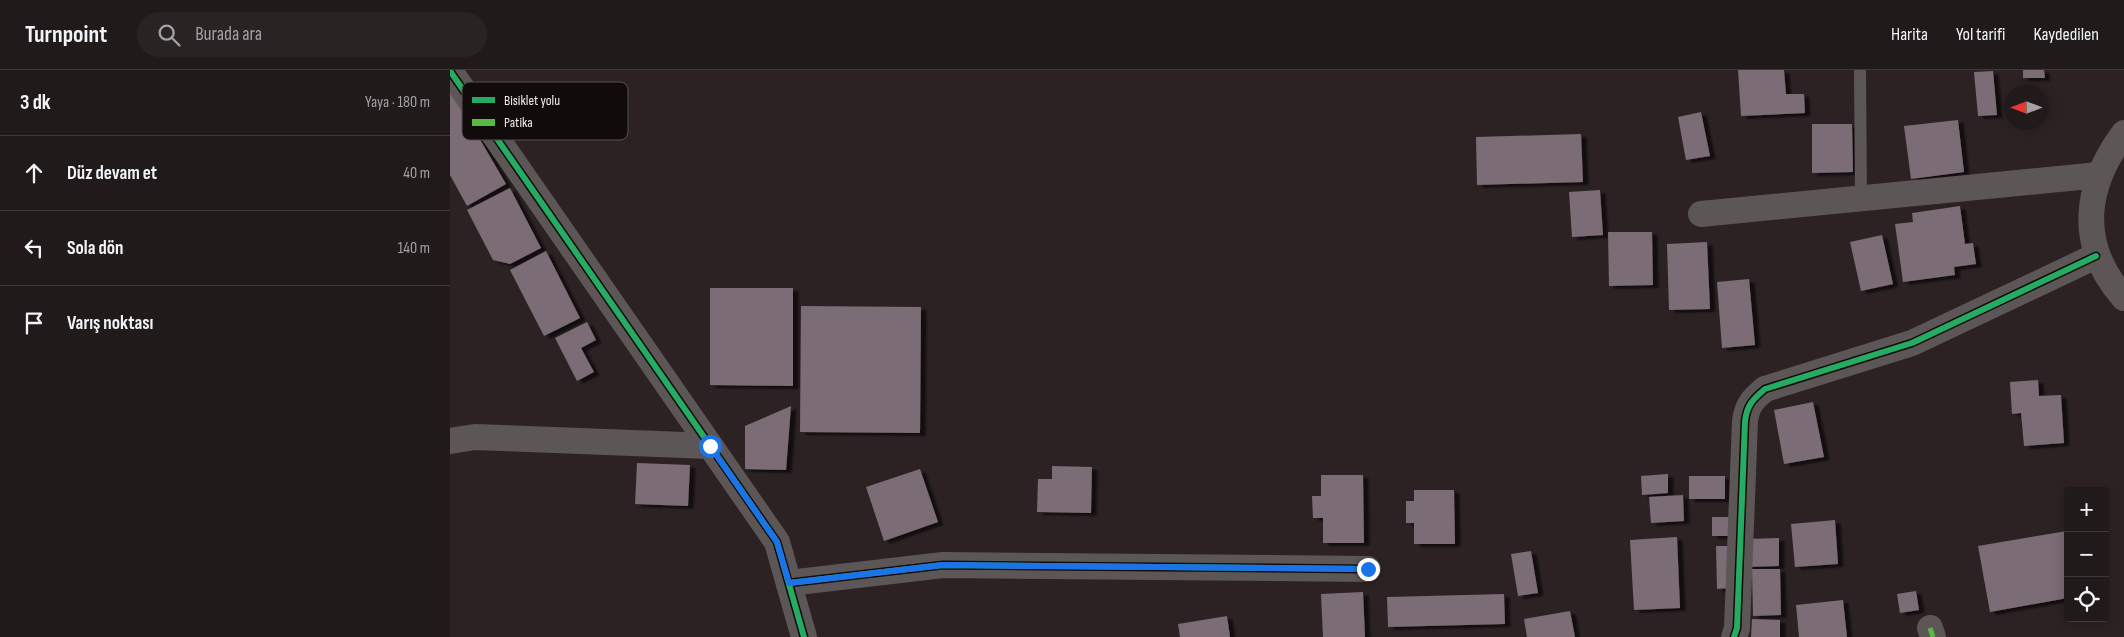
<!DOCTYPE html>
<html lang="tr">
<meta charset="utf-8">
<style>
:root{--surface:#211a1b;--page:#292324;--text:#f1f3f6;--muted:#a2a1a3;--line:#3e383a}
body{margin:0;font-family:"Sofia Sans Condensed",sans-serif;background:var(--page);color:var(--text)}
.controls{position:absolute;right:15px;bottom:15px;display:grid;overflow:hidden;border-radius:5px;box-shadow:0 2px 12px #0003}
.controls button{width:45px;height:45px;display:grid;place-items:center;padding:0;border:0;border-bottom:1px solid var(--line);background:var(--surface);color:var(--text);font:25px sans-serif}
.compass{position:absolute;left:1554px;top:15px;width:45px;height:45px;border-radius:50%;background:var(--surface);box-shadow:0 2px 12px #0003;rotate:270deg}
.stop{position:absolute;width:15px;height:15px;margin:-11px;border:4px solid #1a73e8;border-radius:50%;background:#fff}
.stop.end{background:#1a73e8;border-color:#fff;box-shadow:0 1px 5px #0008}
.list{margin:0;padding:0;list-style:none}
h2{display:flex;justify-content:space-between;align-items:center;height:65px;margin:0;padding:0 20px;font-size:21px}
h2 small{font-size:16px;font-weight:400;color:var(--muted)}
.list li{display:grid;grid-template-columns:32px 1fr auto;gap:15px;align-items:center;box-sizing:border-box;height:75px;padding:0 20px;border-top:1px solid var(--line)}
.list b{display:block;font-size:19px;white-space:nowrap}
.list em{font-size:16px;font-style:normal;color:var(--muted)}
.icon{flex:none;width:28px;height:28px;fill:none;stroke:currentColor;stroke-width:2;stroke-linecap:round;stroke-linejoin:round}
.map{position:relative;flex:none;width:1674px;height:567px;overflow:hidden}
header{display:flex;align-items:center;gap:30px;box-sizing:border-box;height:70px;padding:0 25px;background:var(--surface);border-bottom:1px solid var(--line)}
header strong{font-size:24px}
nav{display:flex;gap:28px;margin-inline-start:auto;font-size:18px}
.search{width:350px;height:45px;background:var(--page);display:flex;align-items:center;gap:12px;box-sizing:border-box;padding:0 18px;border-radius:28px;color:var(--muted);font-size:19px}
main{display:flex}
aside{flex:1;background:var(--surface)}
.map>svg:first-child{display:block}
.building{fill:#7c6c74;filter:url(#shadow)}
.lines{fill:none;stroke-linecap:round;stroke-linejoin:round}
.lane{stroke:#5d5656;stroke-width:12}
.street{stroke:#5d5656;stroke-width:26}
.quiet{stroke:#58b947;stroke-width:5;stroke-dasharray:10 5;stroke-linecap:butt}
.cycleway-casing{stroke:#120b0c;stroke-width:9}
.cycleway{stroke:#26ab63;stroke-width:6}
.route{stroke:#1a73e8;stroke-width:6}
.key{fill:#120b0c;stroke:#564e4f;stroke-width:1}
.key-label{font-size:14px;fill:#f6eaeb}
</style>
<header>
<strong>Turnpoint</strong>
<div class="search"><svg class="icon" aria-label="search" viewBox="0 0 24 24"><circle cx="10" cy="10" r="6"/><path d="M15 15l6 6"/></svg>Burada ara</div>
<nav><a>Harita</a><a>Yol tarifi</a><a>Kaydedilen</a></nav>
</header>
<main>
<aside>
<h2>3 dk<small>Yaya · 180 m</small></h2>
<ul class="list">
<li><svg class="icon" aria-label="ahead" viewBox="0 0 24 24"><path d="M12 20V5M6 11l6-6 6 6"/></svg><div><b>Düz devam et</b></div><em>40 m</em></li>
<li><svg class="icon" aria-label="left" viewBox="0 0 24 24"><path d="M17 20v-9H6M10 6l-5 5 5 5"/></svg><div><b>Sola dön</b></div><em>140 m</em></li>
<li><svg class="icon" aria-label="arrive" viewBox="0 0 24 24"><path d="M6 21V4h12l-3 4 3 4H6"/></svg><div><b>Varış noktası</b></div></li>
</ul>
</aside>
<div class="map">
<svg width="1674" height="567" viewBox="0 0 1674 567">
<defs>
<filter id="shadow"><feDropShadow dx="5.5" dy="3" stdDeviation="1" flood-color="#0009"/></filter>
</defs>
<rect width="100%" height="100%" fill="#2c2224"/>
<!-- building -->
<g class="building">
<path d="M 1288,0 L 1334,0 L 1336,24 L 1354,24 L 1355,43 L 1291,46 Z"/>
<path d="M 1573,0 L 1594,0 L 1595,8 L 1573,8 Z"/>
<path d="M 1543,1 L 1547,45 L 1528,46 L 1524,2 Z"/>
<path d="M 0,18 L 56,114 L 17,136 L 0,105 Z"/>
<path d="M 1251,42 L 1260,86 L 1236,90 L 1228,47 Z"/>
<path d="M 1508,50 L 1514,102 L 1461,109 L 1454,56 Z"/>
<path d="M 1362,54 L 1402,54 L 1403,102 L 1362,103 Z"/>
<path d="M 1131,64 L 1133,112 L 1027,115 L 1026,67 Z"/>
<path d="M 60,118 L 91,178 L 60,194 L 43,190 L 17,140 Z"/>
<path d="M 1150,120 L 1153,165 L 1122,167 L 1119,122 Z"/>
<path d="M 1510,136 L 1515,174 L 1523,173 L 1526,194 L 1504,197 L 1505,205 L 1453,212 L 1445,154 L 1463,152 L 1462,143 Z"/>
<path d="M 1158,162 L 1202,162 L 1203,215 L 1159,216 Z"/>
<path d="M 1432,165 L 1443,214 L 1411,221 L 1400,172 Z"/>
<path d="M 1257,172 L 1260,239 L 1219,240 L 1217,174 Z"/>
<path d="M 96,181 L 130,248 L 94,266 L 60,200 Z"/>
<path d="M 1299,209 L 1305,275 L 1272,278 L 1267,212 Z"/>
<path d="M 260,218 L 343,218 L 343,316 L 260,315 Z"/>
<path d="M 351,236 L 471,237 L 470,363 L 350,362 Z"/>
<path d="M 137,252 L 146,270 L 131,278 L 144,302 L 127,311 L 105,268 Z"/>
<path d="M 1588,310 L 1589,326 L 1611,325 L 1614,373 L 1574,376 L 1571,343 L 1562,344 L 1560,312 Z"/>
<path d="M 1363,332 L 1374,387 L 1334,394 L 1324,340 Z"/>
<path d="M 341,336 L 336,400 L 295,399 L 295,356 Z"/>
<path d="M 187,393 L 240,395 L 238,436 L 185,434 Z"/>
<path d="M 602,396 L 642,397 L 641,443 L 587,442 L 588,409 L 602,409 Z"/>
<path d="M 470,399 L 488,452 L 434,471 L 416,417 Z"/>
<path d="M 1218,404 L 1218,423 L 1192,425 L 1191,406 Z"/>
<path d="M 871,405 L 913,405 L 914,473 L 873,473 L 873,448 L 863,448 L 862,426 L 871,426 Z"/>
<rect x="1239" y="406" width="36" height="23"/>
<path d="M 964,420 L 1004,420 L 1005,474 L 964,474 L 964,453 L 956,453 L 956,431 L 964,431 Z"/>
<path d="M 1233,425 L 1234,451 L 1201,453 L 1199,427 Z"/>
<path d="M 1262,447 L 1279,447 L 1278,466 L 1262,466 Z"/>
<path d="M 1385,450 L 1388,494 L 1345,497 L 1341,454 Z"/>
<path d="M 1617,461 L 1618,528 L 1540,542 L 1528,476 Z"/>
<path d="M 1227,467 L 1230,538 L 1184,540 L 1180,470 Z"/>
<path d="M 1329,468 L 1329,496 L 1297,497 L 1296,469 Z"/>
<path d="M 1266,476 L 1279,476 L 1280,518 L 1267,519 Z"/>
<path d="M 1081,481 L 1088,523 L 1068,526 L 1061,484 Z"/>
<path d="M 1302,499 L 1330,499 L 1331,545 L 1303,546 Z"/>
<path d="M 1466,521 L 1469,540 L 1450,543 L 1447,524 Z"/>
<path d="M 913,522 L 915,567 L 873,567 L 871,524 Z"/>
<path d="M 1054,524 L 1055,554 L 938,557 L 937,527 Z"/>
<path d="M 1393,530 L 1397,567 L 1349,567 L 1346,535 Z"/>
<path d="M 1120,541 L 1125,567 L 1077,567 L 1074,549 Z"/>
<path d="M 777,546 L 780,567 L 730,567 L 728,554 Z"/>
<path d="M 1302,549 L 1330,550 L 1330,567 L 1301,567 Z"/>
</g>
<g class="lines">
<!-- lane -->
<path class="lane" d="M 1410,0 L 1411,128"/>
<!-- street -->
<g class="street">
<path d="M 0,1 L 327,472 L 354,567"/>
<path d="M 1674,63 C 1634,117 1627,175 1674,228"/>
<path d="M 1251,144 L 1649,105"/>
<path d="M 0,371 L 25,367 L 260,376"/>
<path d="M 339,513 L 493,495 L 918,499"/>
<path d="M 1480,558 L 1483,567"/>
<path d="M 1284,567 L 1287,558 L 1295,351 C 1297,335 1303,329 1315,319 L 1462,273 L 1646,186"/>
</g>
<!-- quiet -->
<path class="quiet" d="M 1480,558 L 1483,567"/>
<!-- cycleway casing -->
<g class="cycleway-casing">
<g id="cycleway">
<path d="M 0,1 L 327,472 L 354,567"/>
<path d="M 339,513 L 493,495 L 918,499"/>
<path d="M 1284,567 L 1287,558 L 1295,351 C 1297,335 1303,329 1315,319 L 1462,273 L 1646,186"/>
</g>
</g>
<!-- cycleway -->
<use href="#cycleway" class="cycleway"/>
</g>
<g class="lines">
<!-- route -->
<path class="route" d="M 260,376 L 327,472 L 339,513 L 493,495 L 918,499"/>
</g>
<!-- legend -->
<rect x="12" y="12" width="166" height="58" rx="8" class="key"/>
<rect x="22" y="27" width="23" height="6" fill="#26ab63"/>
<rect x="22" y="49" width="23" height="7" fill="#58b947"/>
<g class="key-label">
<text x="54" y="35">Bisiklet yolu</text>
<text x="54" y="57">Patika</text>
</g>
</svg>
<div class="controls">
<button>+</button>
<button>−</button>
<button><svg class="icon" aria-label="locate" viewBox="0 0 24 24"><circle cx="12" cy="12" r="6"/><path d="M12 2v4M12 18v4M2 12h4M18 12h4"/></svg></button>
</div>
<svg class="compass" viewBox="-18 -18 36 36"><path d="M0-13l5 13h-10z" fill="#e53935"/><path d="M0 13l5-13h-10z" fill="#a2a1a3"/></svg>
<div class="stop" style="left:260px;top:376px"></div>
<div class="stop end" style="left:918px;top:499px"></div>
</div>
</main>
